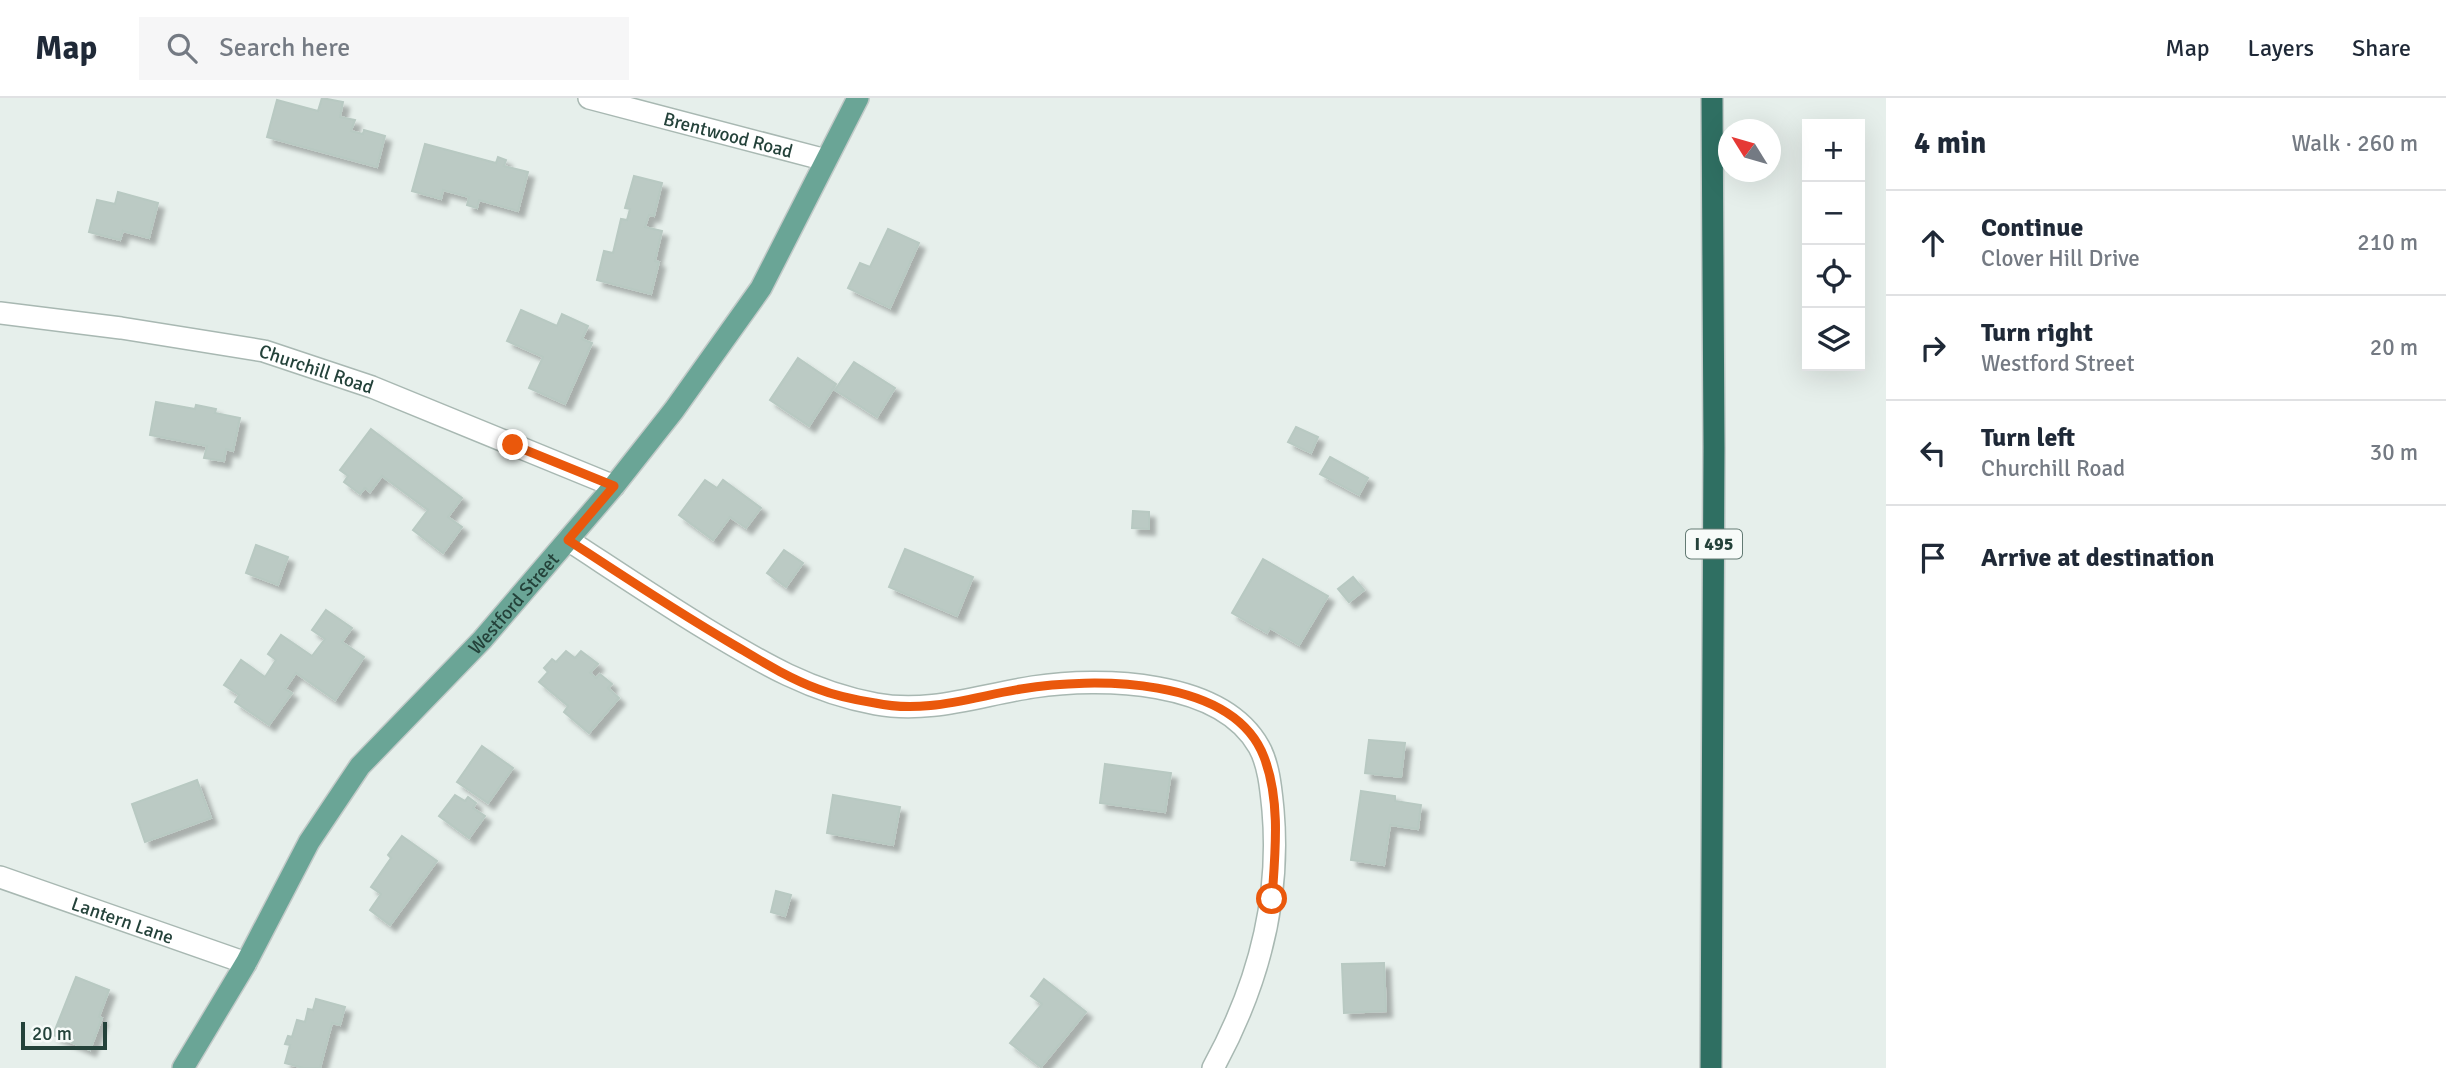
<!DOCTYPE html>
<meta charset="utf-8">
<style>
:root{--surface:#fff;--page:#f6f6f7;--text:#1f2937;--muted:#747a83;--line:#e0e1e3}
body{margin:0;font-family:Signika,sans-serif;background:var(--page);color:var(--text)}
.controls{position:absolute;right:21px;top:21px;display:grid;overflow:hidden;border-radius:0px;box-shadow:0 7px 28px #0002}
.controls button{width:63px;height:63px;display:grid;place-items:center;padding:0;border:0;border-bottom:2px solid var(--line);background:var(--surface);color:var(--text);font:35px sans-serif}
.compass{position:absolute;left:1718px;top:21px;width:63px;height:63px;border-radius:50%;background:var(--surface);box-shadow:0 7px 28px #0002;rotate:307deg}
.scale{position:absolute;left:21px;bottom:18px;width:86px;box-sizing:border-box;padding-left:7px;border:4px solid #24423a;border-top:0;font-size:19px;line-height:24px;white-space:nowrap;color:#24423a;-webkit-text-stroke:5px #f7fbf9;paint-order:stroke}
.stop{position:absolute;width:21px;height:21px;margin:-16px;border:5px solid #ea580c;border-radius:50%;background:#fff}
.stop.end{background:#ea580c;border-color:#fff;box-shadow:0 2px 7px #0008}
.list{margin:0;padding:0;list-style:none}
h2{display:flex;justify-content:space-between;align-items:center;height:91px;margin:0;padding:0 28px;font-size:30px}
h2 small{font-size:23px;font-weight:400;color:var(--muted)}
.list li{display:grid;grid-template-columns:46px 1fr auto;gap:21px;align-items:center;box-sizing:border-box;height:105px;padding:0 28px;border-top:2px solid var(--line)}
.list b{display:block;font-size:26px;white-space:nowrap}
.list p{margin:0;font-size:23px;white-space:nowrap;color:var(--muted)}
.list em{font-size:23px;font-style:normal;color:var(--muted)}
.icon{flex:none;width:38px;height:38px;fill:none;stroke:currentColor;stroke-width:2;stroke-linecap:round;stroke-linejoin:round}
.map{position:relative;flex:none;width:1886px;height:970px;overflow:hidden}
header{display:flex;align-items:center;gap:42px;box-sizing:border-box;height:98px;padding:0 35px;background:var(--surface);border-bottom:2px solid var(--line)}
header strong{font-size:33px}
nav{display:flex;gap:38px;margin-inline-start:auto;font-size:24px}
.search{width:490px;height:63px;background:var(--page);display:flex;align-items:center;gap:18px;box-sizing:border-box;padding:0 24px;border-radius:0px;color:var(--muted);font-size:26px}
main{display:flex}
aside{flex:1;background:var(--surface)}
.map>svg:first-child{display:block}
.building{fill:#bbcac4;stroke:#b8c9c2;stroke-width:2;filter:url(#shadow)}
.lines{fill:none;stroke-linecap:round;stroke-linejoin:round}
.minor-casing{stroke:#a8b8b2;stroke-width:24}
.major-casing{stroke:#c2cac8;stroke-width:24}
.highway-casing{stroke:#c2cac8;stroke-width:24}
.minor{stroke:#fff;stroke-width:21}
.major{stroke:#6aa596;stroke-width:21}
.highway{stroke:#2f6f62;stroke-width:21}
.route{stroke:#ea580c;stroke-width:9}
.labels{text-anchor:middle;stroke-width:6;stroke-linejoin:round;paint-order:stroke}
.shield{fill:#f7fbf9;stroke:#637a73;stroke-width:2}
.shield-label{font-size:18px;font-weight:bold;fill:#24423a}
.street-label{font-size:19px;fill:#24423a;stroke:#f7fbf9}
</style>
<header>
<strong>Map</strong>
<div class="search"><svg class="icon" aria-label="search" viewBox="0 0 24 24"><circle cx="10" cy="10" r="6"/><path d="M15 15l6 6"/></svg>Search here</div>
<nav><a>Map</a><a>Layers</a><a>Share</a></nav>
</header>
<main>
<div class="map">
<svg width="1886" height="970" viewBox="0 0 1886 970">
<defs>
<filter id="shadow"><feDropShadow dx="6" dy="6" stdDeviation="2" flood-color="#0004"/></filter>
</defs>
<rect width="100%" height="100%" fill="#e6efeb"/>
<!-- building -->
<g class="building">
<path d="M 322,0 L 343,4 L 340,19 L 355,22 L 351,33 L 363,36 L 364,32 L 385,38 L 377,69 L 267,39 L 277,2 L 318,13 Z"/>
<path d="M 425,46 L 496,65 L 498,59 L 506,62 L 504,68 L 528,74 L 518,113 L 479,102 L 477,110 L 467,107 L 469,99 L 443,92 L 441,101 L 412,93 Z"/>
<path d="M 634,78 L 662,85 L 654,118 L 649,117 L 645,129 L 662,133 L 655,163 L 659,164 L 651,196 L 597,182 L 604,153 L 613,155 L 621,121 L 627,122 L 630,111 L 625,110 Z"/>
<path d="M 118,94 L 158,105 L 149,140 L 123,133 L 120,142 L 89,134 L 97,102 L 115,106 Z"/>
<path d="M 888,131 L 919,145 L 890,210 L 848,190 L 860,165 L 870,169 Z"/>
<path d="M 521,212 L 557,228 L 562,216 L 588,228 L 582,241 L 592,245 L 565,306 L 529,290 L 543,259 L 507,243 Z"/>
<path d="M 798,260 L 836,286 L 809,328 L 770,302 Z"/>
<path d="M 854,264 L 895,290 L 877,319 L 835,292 Z"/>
<path d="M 156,304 L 195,311 L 196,307 L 216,311 L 215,315 L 240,320 L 233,353 L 226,351 L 224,363 L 204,360 L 207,348 L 150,337 Z"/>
<path d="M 1296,329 L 1318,339 L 1311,355 L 1288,344 Z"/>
<path d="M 371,331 L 462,400 L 448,419 L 462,429 L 443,455 L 413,432 L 428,412 L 382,378 L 370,394 L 365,390 L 360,396 L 344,384 L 348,378 L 340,372 Z"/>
<path d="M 1330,359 L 1368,380 L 1359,397 L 1320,376 Z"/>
<path d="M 705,382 L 717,390 L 723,382 L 761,410 L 746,430 L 730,419 L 713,442 L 679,417 Z"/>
<path d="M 1133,413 L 1149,414 L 1149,431 L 1132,430 Z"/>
<path d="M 256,447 L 288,459 L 278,487 L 246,475 Z"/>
<path d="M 905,451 L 973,479 L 957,518 L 889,489 Z"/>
<path d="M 784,452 L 803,465 L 786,489 L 767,475 Z"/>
<path d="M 1263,461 L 1328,498 L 1299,547 L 1270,530 L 1267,535 L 1232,515 Z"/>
<path d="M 1353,479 L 1364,492 L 1349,504 L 1338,491 Z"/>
<path d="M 326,512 L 352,530 L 342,544 L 364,559 L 335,602 L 296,575 L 285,591 L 292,595 L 269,627 L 235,604 L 239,597 L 224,587 L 241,562 L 265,579 L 276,562 L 268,556 L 281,537 L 312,558 L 325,541 L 312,532 Z"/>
<path d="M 566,553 L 575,560 L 581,553 L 598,566 L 590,575 L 596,580 L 600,576 L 612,586 L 608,590 L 619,600 L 589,635 L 564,614 L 568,608 L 539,584 L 548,574 L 544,570 L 552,561 L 556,564 Z"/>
<path d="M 1369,642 L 1405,645 L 1401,679 L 1365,675 Z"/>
<path d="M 482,648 L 513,670 L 488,705 L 457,684 Z"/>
<path d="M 1105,666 L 1171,675 L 1165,714 L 1100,705 Z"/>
<path d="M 197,682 L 211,720 L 145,744 L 132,706 Z"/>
<path d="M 1361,693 L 1395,698 L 1395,703 L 1421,707 L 1418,731 L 1390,727 L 1384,767 L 1351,762 Z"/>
<path d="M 455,697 L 465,703 L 468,699 L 476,705 L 473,710 L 485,718 L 469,740 L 439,718 Z"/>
<path d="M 833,697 L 900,709 L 893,747 L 827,735 Z"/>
<path d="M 402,738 L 437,763 L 390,827 L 370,812 L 381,796 L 371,789 L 391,760 L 388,757 Z"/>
<path d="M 776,793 L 791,797 L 785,818 L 771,814 Z"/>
<path d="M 1384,865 L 1386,913 L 1344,915 L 1342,866 Z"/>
<path d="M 76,879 L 109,892 L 99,919 L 102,920 L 90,952 L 53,937 Z"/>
<path d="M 1044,881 L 1086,914 L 1041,969 L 1010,945 L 1042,906 L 1031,898 Z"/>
<path d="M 316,901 L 345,909 L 340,927 L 332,925 L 320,970 L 304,970 L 285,965 L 290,947 L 285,946 L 288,938 L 292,939 L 297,922 L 305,924 L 308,911 L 313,912 Z"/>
</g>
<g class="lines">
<!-- minor casing -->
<g class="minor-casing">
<g id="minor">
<path id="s1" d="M 589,0 L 826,62"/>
<path id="s2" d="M 0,215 L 121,230 L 264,253 L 372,289 L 614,388"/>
<path d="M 568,442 C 614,472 660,503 706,531 C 762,565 811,594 876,606 C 930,616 980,597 1033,589 C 1101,579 1221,581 1259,649 C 1269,667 1271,692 1273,712 C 1281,804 1257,890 1213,970"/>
<path id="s3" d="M 0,779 L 246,865"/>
</g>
</g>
<!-- major casing -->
<g class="major-casing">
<g id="major">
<path id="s4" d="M 183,970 L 246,865 L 309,744 L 360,668 L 482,542 L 614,388 L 674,312 L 761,190 L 858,0"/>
</g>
</g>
<!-- highway casing -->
<g class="highway-casing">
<path id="highway" d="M 1711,970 L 1714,349 L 1712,0"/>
</g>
<!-- minor -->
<use href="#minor" class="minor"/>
<!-- major -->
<use href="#major" class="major"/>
<!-- highway -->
<use href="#highway" class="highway"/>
</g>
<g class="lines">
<!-- route -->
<path class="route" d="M 513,347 L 614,388 L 568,442 C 623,478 677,514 734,547 C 761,563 788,580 818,591 C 836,598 856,602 875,605 C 925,616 972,599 1021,591 C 1092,579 1233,578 1264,659 C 1281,703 1275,756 1272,801"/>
</g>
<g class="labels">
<!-- shield labels -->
<rect class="shield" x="1686" y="431.5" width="56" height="29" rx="5"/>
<g class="shield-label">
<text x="1714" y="452">I 495</text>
</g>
<!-- street labels -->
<g class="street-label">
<text dy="7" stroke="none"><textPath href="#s1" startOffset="144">Brentwood Road</textPath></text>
<text dy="7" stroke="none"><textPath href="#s2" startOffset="322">Churchill Road</textPath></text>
<text dy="7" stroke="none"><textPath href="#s4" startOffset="574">Westford Street</textPath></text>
<text dy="7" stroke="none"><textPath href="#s3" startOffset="130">Lantern Lane</textPath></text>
</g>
</g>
</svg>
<div class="controls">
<button>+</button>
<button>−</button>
<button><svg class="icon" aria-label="locate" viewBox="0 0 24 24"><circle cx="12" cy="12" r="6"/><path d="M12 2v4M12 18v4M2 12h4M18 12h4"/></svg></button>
<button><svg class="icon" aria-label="layers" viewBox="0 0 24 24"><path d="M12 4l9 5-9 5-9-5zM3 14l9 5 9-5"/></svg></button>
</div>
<svg class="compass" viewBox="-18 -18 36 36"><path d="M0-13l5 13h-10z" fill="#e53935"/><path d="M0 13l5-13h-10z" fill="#747a83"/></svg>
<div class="scale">20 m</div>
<div class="stop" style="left:1272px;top:801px"></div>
<div class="stop end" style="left:513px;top:347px"></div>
</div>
<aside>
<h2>4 min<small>Walk · 260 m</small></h2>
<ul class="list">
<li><svg class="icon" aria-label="ahead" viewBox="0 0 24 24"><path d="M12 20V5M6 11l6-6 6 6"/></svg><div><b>Continue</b><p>Clover Hill Drive</p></div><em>210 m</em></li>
<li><svg class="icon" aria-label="right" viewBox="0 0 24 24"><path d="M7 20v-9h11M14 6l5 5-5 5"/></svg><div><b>Turn right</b><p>Westford Street</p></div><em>20 m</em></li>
<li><svg class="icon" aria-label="left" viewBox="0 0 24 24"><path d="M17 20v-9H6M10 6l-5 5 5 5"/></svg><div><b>Turn left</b><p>Churchill Road</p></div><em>30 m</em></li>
<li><svg class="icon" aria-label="arrive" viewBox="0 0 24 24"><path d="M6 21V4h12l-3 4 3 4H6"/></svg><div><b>Arrive at destination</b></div></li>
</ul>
</aside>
</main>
